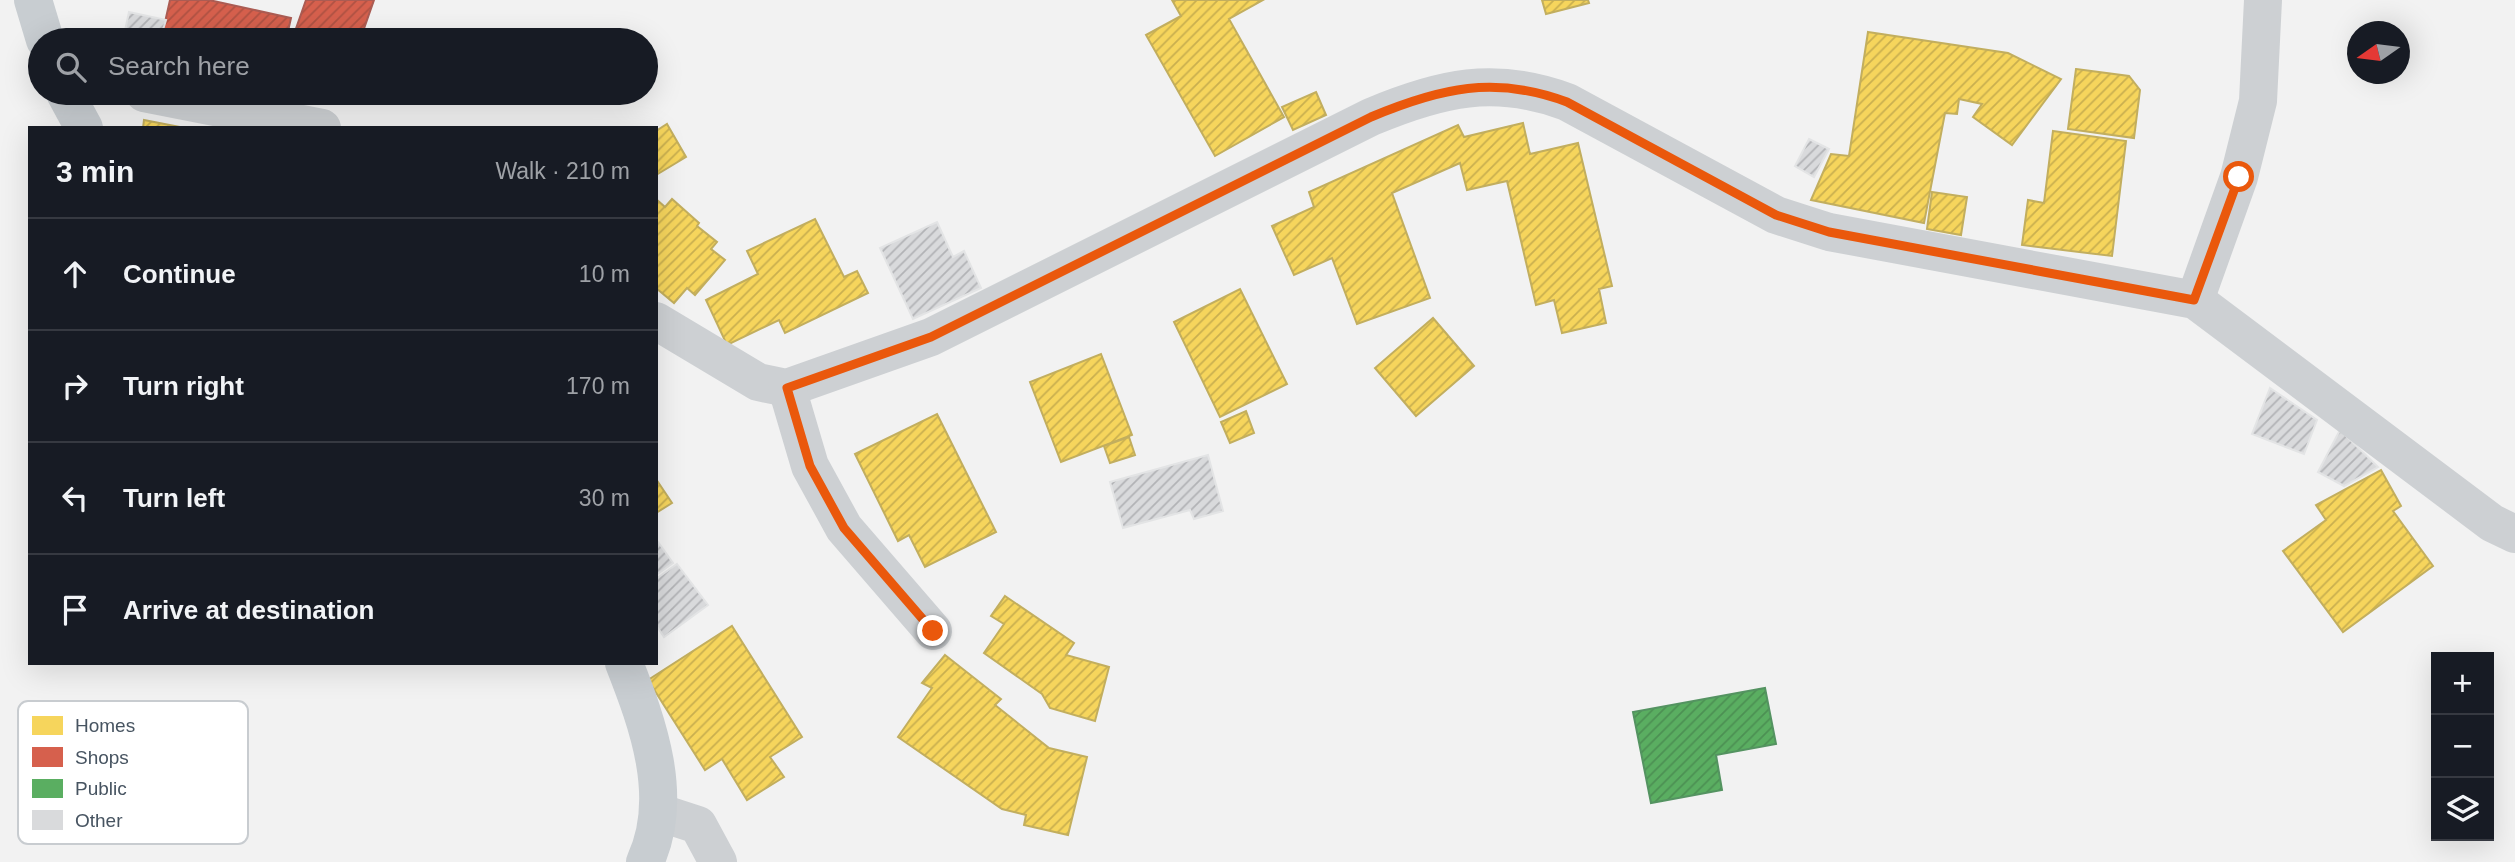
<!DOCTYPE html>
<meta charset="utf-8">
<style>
:root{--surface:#171b24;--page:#20242c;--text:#f1f3f6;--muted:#9ea1a6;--line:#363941}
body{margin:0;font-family:Helvetica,sans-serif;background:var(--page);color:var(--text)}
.controls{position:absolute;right:21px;bottom:21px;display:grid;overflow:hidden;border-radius:0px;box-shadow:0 7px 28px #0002}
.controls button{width:63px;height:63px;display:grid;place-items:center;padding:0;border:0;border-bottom:2px solid var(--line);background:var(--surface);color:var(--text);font:35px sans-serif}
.compass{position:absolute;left:2347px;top:21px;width:63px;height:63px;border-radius:50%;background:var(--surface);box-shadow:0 7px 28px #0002;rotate:256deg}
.stop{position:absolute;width:21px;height:21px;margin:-16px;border:5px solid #ea580c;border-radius:50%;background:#fff}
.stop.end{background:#ea580c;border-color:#fff;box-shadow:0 2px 7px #0008}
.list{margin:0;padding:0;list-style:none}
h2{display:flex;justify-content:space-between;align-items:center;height:91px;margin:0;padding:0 28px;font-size:30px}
h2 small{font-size:23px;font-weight:400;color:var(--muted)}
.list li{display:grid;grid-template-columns:46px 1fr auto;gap:21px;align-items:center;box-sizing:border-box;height:112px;padding:0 28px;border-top:2px solid var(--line)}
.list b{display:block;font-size:26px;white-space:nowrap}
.list em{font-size:23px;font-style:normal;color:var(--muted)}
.icon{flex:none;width:38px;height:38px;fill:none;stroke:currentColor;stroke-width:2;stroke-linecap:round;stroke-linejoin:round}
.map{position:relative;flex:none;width:2515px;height:862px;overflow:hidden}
.search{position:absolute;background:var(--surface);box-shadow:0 7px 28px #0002;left:28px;top:28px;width:630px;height:77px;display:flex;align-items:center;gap:18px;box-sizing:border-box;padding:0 24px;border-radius:38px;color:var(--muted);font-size:26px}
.panel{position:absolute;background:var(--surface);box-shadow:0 7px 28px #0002;left:28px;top:126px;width:630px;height:539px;border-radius:0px}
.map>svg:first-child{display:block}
.homes{fill:url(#homes-hatch);stroke:#c2ae5e;stroke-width:2}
.shops{fill:url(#shops-hatch);stroke:#ab5c53;stroke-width:2}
.public{fill:url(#public-hatch);stroke:#549361;stroke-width:2}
.building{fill:url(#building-hatch);stroke:#e3e4e5;stroke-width:2}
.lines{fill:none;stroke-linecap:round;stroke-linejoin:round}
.minor{stroke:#cdd0d3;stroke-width:38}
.major{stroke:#c8cdd1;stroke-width:38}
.route{stroke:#ea580c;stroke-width:9}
.key{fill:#fff;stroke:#c8ccd0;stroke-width:2}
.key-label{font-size:19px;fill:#475461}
</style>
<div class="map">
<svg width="2515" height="862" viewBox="0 0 2515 862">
<defs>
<pattern id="homes-hatch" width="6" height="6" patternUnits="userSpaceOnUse" patternTransform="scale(1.75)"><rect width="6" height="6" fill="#f6d55c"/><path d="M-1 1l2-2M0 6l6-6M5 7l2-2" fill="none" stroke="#c9af4f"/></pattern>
<pattern id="shops-hatch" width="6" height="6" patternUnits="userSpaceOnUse" patternTransform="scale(1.75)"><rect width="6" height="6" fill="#d6604d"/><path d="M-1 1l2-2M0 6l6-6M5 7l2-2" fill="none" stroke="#af5243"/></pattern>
<pattern id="public-hatch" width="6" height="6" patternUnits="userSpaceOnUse" patternTransform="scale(1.75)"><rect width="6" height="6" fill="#5aae61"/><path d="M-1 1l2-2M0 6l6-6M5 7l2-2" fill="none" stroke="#4c9053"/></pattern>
<pattern id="building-hatch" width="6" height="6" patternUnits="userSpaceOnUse" patternTransform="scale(1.75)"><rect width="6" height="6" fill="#d9dadc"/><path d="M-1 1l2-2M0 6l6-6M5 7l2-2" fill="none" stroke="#b2b3b6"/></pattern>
</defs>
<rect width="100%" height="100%" fill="#f2f2f2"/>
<!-- homes -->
<g class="homes">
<path d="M 1172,0 L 1263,0 L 1229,19 L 1284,117 L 1215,156 L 1146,35 L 1181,16 Z"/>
<path d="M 1542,0 L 1588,0 L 1589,3 L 1546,14 Z"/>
<path d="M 1868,32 L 2008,53 L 2061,79 L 2012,145 L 1973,117 L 1982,104 L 1959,99 L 1957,114 L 1945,113 L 1924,223 L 1811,200 L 1831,154 L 1849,156 Z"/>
<path d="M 2076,69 L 2129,76 L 2140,90 L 2134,138 L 2068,129 Z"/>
<path d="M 1316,92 L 1326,115 L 1293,130 L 1282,107 Z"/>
<path d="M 144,120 L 185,128 L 143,128 Z"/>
<path d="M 1523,123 L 1530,154 L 1578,143 L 1612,286 L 1599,289 L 1606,323 L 1562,333 L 1554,300 L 1536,305 L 1507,181 L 1467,190 L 1460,163 L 1392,193 L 1430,298 L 1357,324 L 1332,258 L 1294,275 L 1272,226 L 1314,207 L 1309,192 L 1458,125 L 1464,137 Z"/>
<path d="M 667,124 L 686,157 L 656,175 L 656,131 Z"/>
<path d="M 2053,131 L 2126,141 L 2112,256 L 2022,245 L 2028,200 L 2044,203 Z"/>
<path d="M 1932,192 L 1967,197 L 1961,235 L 1927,229 Z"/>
<path d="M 656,199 L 665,207 L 672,199 L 699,223 L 697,226 L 717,242 L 711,249 L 725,260 L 695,295 L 687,288 L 674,303 L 656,288 Z"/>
<path d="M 815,219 L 844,277 L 857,271 L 868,293 L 785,333 L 779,320 L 727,345 L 706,300 L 758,274 L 747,251 Z"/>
<path d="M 1240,289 L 1287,384 L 1220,417 L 1174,322 Z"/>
<path d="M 1433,318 L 1474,366 L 1416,416 L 1375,368 Z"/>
<path d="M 1101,354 L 1132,435 L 1061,462 L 1030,382 Z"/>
<path d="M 1246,411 L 1254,433 L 1230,443 L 1221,422 Z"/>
<path d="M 937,414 L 996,532 L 925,567 L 909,535 L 898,541 L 855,454 Z"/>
<path d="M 1129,437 L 1135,455 L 1110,463 L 1104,446 Z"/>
<path d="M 2381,470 L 2401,506 L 2393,511 L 2433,566 L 2343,632 L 2283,551 L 2326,520 L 2316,505 Z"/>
<path d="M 656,479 L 672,503 L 656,513 Z"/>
<path d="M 1005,596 L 1074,643 L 1066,655 L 1109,667 L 1095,721 L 1050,708 L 1042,694 L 984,653 L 1004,624 L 991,616 Z"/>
<path d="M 732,626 L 802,737 L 770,757 L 784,777 L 747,800 L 722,759 L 705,770 L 648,680 Z"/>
<path d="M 945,655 L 1001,699 L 995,705 L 1049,748 L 1087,757 L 1068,835 L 1024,825 L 1026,815 L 1002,809 L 898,737 L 932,688 L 922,683 Z"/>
</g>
<!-- shops -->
<g class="shops">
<path d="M 170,0 L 209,0 L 291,18 L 286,40 L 161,40 Z"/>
<path d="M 306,0 L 374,0 L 360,40 L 292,40 Z"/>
</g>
<!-- public -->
<path class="public" d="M 1765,688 L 1776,744 L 1716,755 L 1722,790 L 1651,803 L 1633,712 Z"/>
<!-- building -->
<g class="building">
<path d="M 129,12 L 166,20 L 160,40 L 123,40 Z"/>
<path d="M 1809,139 L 1829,149 L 1814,177 L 1795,166 Z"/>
<path d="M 937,222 L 953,257 L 964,251 L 981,288 L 913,319 L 880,248 Z"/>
<path d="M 2270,388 L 2317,420 L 2304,454 L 2252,434 Z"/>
<path d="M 2340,430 L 2378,467 L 2344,486 L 2318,472 Z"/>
<path d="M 1208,455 L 1223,511 L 1194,519 L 1190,510 L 1123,528 L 1110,482 Z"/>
<path d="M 656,539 L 673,563 L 656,575 Z"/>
<path d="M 677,564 L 708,605 L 664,637 L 656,625 L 656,579 Z"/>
</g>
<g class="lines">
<!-- minor -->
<g class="minor">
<path d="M 144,93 L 322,128"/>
<path d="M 2195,300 L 2239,177 L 2258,101 L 2263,0"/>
<path d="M 656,321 L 758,382 L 787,388 L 931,337 L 1371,117 C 1440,88 1495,75 1567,102 L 1776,215 L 1829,232 L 2195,300 L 2492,523 L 2515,534"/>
<path d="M 787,388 L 810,466 L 844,528 L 933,631"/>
<path d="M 658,812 L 698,825 L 718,862"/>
</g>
<!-- major -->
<g class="major">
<path d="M 33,0 L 45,40"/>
<path d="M 65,93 L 84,128"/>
<path d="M 624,663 C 648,724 675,798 645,862"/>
</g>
</g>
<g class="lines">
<!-- route -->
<path class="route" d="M 933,631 L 844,528 L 810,466 L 787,388 L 931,337 L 1371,117 C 1440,88 1495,75 1567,102 L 1776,215 L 1829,232 L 2194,300 L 2239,177"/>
</g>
<!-- legend -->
<rect x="18" y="701" width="230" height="143" rx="10" class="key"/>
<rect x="32" y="716" width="31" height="19" fill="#f6d55c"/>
<rect x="32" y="747" width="31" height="20" fill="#d6604d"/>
<rect x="32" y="779" width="31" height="19" fill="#5aae61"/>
<rect x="32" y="810" width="31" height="20" fill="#d9dadc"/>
<g class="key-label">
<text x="75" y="732">Homes</text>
<text x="75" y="764">Shops</text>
<text x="75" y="795">Public</text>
<text x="75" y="827">Other</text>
</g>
</svg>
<div class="controls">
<button>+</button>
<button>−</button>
<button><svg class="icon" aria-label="layers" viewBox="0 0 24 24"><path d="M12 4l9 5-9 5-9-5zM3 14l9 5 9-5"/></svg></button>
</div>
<svg class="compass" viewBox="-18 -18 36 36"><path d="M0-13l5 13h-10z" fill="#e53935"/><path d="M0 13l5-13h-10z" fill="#9ea1a6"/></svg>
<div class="stop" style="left:2239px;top:177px"></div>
<div class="stop end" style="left:933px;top:631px"></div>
<div class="search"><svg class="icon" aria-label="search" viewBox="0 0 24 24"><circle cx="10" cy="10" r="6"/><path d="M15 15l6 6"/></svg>Search here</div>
<section class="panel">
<h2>3 min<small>Walk · 210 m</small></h2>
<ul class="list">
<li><svg class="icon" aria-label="ahead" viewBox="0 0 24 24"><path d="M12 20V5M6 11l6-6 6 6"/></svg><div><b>Continue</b></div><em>10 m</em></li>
<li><svg class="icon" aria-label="right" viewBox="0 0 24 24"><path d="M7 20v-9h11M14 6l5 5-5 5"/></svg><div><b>Turn right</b></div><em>170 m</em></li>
<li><svg class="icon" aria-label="left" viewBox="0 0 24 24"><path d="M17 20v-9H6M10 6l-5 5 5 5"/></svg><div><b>Turn left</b></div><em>30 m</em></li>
<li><svg class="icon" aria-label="arrive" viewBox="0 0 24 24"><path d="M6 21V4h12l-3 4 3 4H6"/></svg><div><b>Arrive at destination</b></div></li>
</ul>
</section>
</div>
